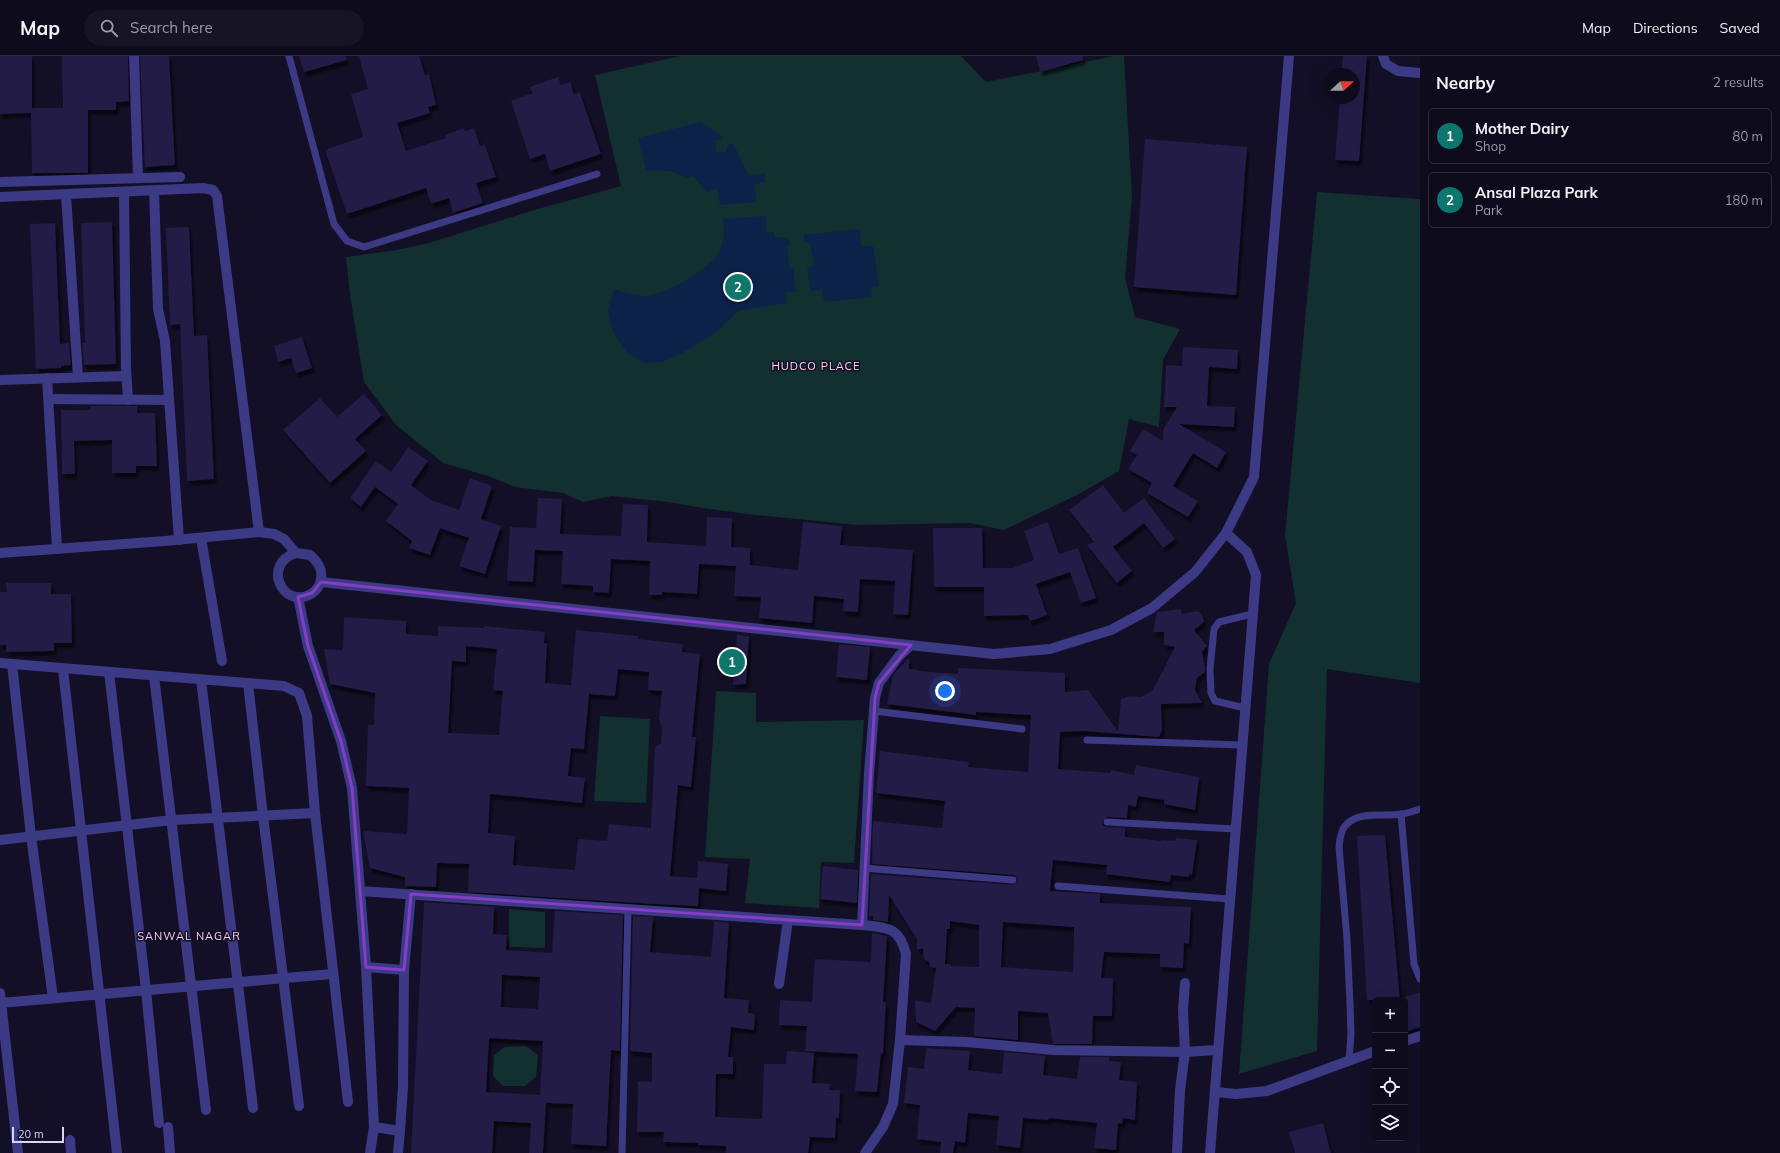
<!DOCTYPE html>
<meta charset="utf-8">
<style>
:root{--surface:#0e0b1c;--page:#171425;--text:#f1f3f6;--muted:#9b9ba3;--line:#2e2b3b;--accent:#0f766e}
body{margin:0;font-family:Mulish,sans-serif;background:var(--page);color:var(--text)}
.controls{position:absolute;right:12px;bottom:12px;display:grid;overflow:hidden;border-radius:6px;box-shadow:0 4px 16px #0002}
.controls button{width:36px;height:36px;display:grid;place-items:center;padding:0;border:0;border-bottom:1px solid var(--line);background:var(--surface);color:var(--text);font:20px sans-serif}
.compass{position:absolute;left:1324px;top:12px;width:36px;height:36px;border-radius:50%;background:var(--surface);box-shadow:0 4px 16px #0002;rotate:69deg}
.scale{position:absolute;left:12px;bottom:10px;width:52px;box-sizing:border-box;padding-left:4px;border:2px solid #d9d4ff;border-top:0;font-size:11px;line-height:14px;white-space:nowrap;color:#d9d4ff;-webkit-text-stroke:3px #130f26;paint-order:stroke}
.you{position:absolute;left:945px;top:635px;width:14px;height:14px;margin:-10px;border:3px solid #fff;border-radius:50%;background:#1a73e8;box-shadow:0 0 0 6px #1a73e833}
.badge{display:grid;place-items:center;width:26px;height:26px;border-radius:50%;background:var(--accent);color:#fff;font-size:13px;font-weight:700}
.pin{position:absolute;translate:-50% -50%;border:2px solid #fff;box-shadow:0 1px 4px #0006}
.list{margin:0;padding:0;list-style:none}
h2{display:flex;justify-content:space-between;align-items:center;height:52px;margin:0;padding:0 16px;font-size:17px}
h2 small{font-size:13px;font-weight:400;color:var(--muted)}
.list li{display:grid;grid-template-columns:26px 1fr auto;gap:12px;align-items:center;box-sizing:border-box;height:56px;margin:0 8px 8px;padding:0 8px;border:1px solid var(--line);border-radius:6px}
.list b{display:block;font-size:15px;white-space:nowrap}
.list p{margin:0;font-size:13px;white-space:nowrap;color:var(--muted)}
.list em{font-size:13px;font-style:normal;color:var(--muted)}
.icon{flex:none;width:22px;height:22px;fill:none;stroke:currentColor;stroke-width:2;stroke-linecap:round;stroke-linejoin:round}
.map{position:relative;flex:none;width:1420px;height:1097px;overflow:hidden}
header{display:flex;align-items:center;gap:24px;box-sizing:border-box;height:56px;padding:0 20px;background:var(--surface);border-bottom:1px solid var(--line)}
header strong{font-size:19px}
nav{display:flex;gap:22px;margin-inline-start:auto;font-size:14px}
.search{width:280px;height:36px;background:var(--page);display:flex;align-items:center;gap:10px;box-sizing:border-box;padding:0 14px;border-radius:22px;color:var(--muted);font-size:15px}
main{display:flex}
aside{flex:1;background:var(--surface)}
.map>svg:first-child{display:block}
.green{fill:#12302f}
.water{fill:#0c2248}
.building{fill:#241b47;fill-rule:evenodd;filter:url(#shadow)}
.lines{fill:none;stroke-linecap:round;stroke-linejoin:round}
.lane{stroke:#3d3a85;stroke-width:7}
.street{stroke:#3d3a85;stroke-width:10}
.marked{fill:none;stroke:#843dc5;stroke-width:3;stroke-linejoin:round}
.labels{text-anchor:middle;stroke-width:3;stroke-linejoin:round;paint-order:stroke}
.neighbourhood-label{font-size:11px;letter-spacing:1px;fill:#ffd6f0;stroke:#130f26}
</style>
<header>
<strong>Map</strong>
<div class="search"><svg class="icon" aria-label="search" viewBox="0 0 24 24"><circle cx="10" cy="10" r="6"/><path d="M15 15l6 6"/></svg>Search here</div>
<nav><a>Map</a><a>Directions</a><a>Saved</a></nav>
</header>
<main>
<div class="map">
<svg width="1420" height="1097" viewBox="0 0 1420 1097">
<defs>
<filter id="shadow"><feDropShadow dx="2.5" dy="4.5" stdDeviation="1" flood-color="#0009"/></filter>
</defs>
<rect width="100%" height="100%" fill="#130f26"/>
<!-- green -->
<g class="green">
<path d="M 680,0 L 961,0 L 986,26 L 1114,0 L 1124,0 L 1132,141 L 1125,222 L 1135,261 L 1180,273 L 1163,304 L 1159,371 L 1129,363 L 1119,415 L 1079,438 L 1004,474 L 970,467 L 858,469 L 747,458 L 703,452 L 668,446 L 612,440 L 583,446 L 563,437 L 515,431 L 488,420 L 443,407 L 396,369 L 364,326 L 350,239 L 346,201 L 397,194 L 429,187 L 534,154 L 621,130 L 595,19 Z"/>
<path d="M 1317,136 L 1420,143 L 1420,627 L 1327,613 L 1317,995 L 1239,1018 L 1269,608 L 1296,547 L 1285,480 Z"/>
<path d="M 716,635 L 756,637 L 756,666 L 864,664 L 854,807 L 821,806 L 819,852 L 745,847 L 750,803 L 705,801 Z"/>
<path d="M 600,660 L 650,663 L 646,747 L 594,745 Z"/>
<path d="M 509,853 L 545,856 L 545,892 L 509,891 Z"/>
<path d="M 526,990 L 538,999 L 536,1021 L 525,1030 L 503,1030 L 493,1020 L 494,999 L 505,991 Z"/>
</g>
<!-- water -->
<g class="water">
<path d="M 701,66 L 724,82 L 715,85 L 716,96 L 726,96 L 728,89 L 733,87 L 749,120 L 765,117 L 765,126 L 754,128 L 757,146 L 720,149 L 717,132 L 707,137 L 693,120 L 689,122 L 670,115 L 646,114 L 638,82 Z"/>
<path d="M 766,160 L 766,177 L 774,176 L 775,181 L 789,182 L 790,189 L 787,190 L 789,211 L 793,212 L 796,236 L 784,236 L 787,247 L 738,255 L 715,277 L 679,299 L 662,306 L 644,307 L 627,297 L 614,278 L 610,265 L 608,255 L 610,245 L 614,233 C 623,237 634,240 644,240 C 665,239 705,216 717,199 C 724,189 725,175 723,163 Z"/>
<path d="M 859,173 L 862,190 L 873,190 L 879,230 L 871,231 L 872,241 L 824,246 L 822,234 L 811,235 L 807,212 L 814,209 L 810,187 L 804,187 L 804,179 Z"/>
</g>
<!-- building -->
<g class="building">
<path d="M 0,0 L 32,0 L 32,52 L 63,52 L 62,0 L 128,0 L 129,45 L 116,46 L 116,54 L 88,54 L 88,117 L 32,117 L 31,57 L 0,58 Z"/>
<path d="M 140,0 L 169,0 L 175,109 L 145,111 Z"/>
<path d="M 299,0 L 346,0 L 347,4 L 304,16 Z"/>
<path d="M 359,0 L 419,0 L 425,19 L 429,18 L 436,49 L 428,51 L 430,57 L 397,67 L 406,95 L 446,82 L 445,79 L 464,72 L 465,75 L 474,72 L 480,90 L 485,89 L 496,121 L 476,127 L 483,147 L 453,157 L 449,142 L 431,148 L 426,132 L 347,158 L 325,94 L 363,81 L 351,38 L 368,33 Z"/>
<path d="M 1036,0 L 1083,0 L 1083,4 L 1040,16 Z"/>
<path d="M 1343,0 L 1367,0 L 1359,105 L 1335,104 L 1340,42 L 1354,42 L 1354,18 L 1341,18 Z"/>
<path d="M 558,21 L 561,29 L 570,26 L 574,38 L 580,37 L 601,98 L 550,115 L 545,98 L 530,103 L 511,45 L 533,37 L 530,31 Z"/>
<path d="M 1145,83 L 1247,91 L 1236,239 L 1134,231 Z"/>
<path d="M 112,166 L 116,308 L 84,309 L 82,287 L 85,287 L 81,167 Z"/>
<path d="M 55,167 L 60,288 L 69,287 L 71,309 L 61,310 L 61,312 L 36,313 L 30,168 Z"/>
<path d="M 189,171 L 194,280 L 207,279 L 214,423 L 187,425 L 180,268 L 170,269 L 166,172 Z"/>
<path d="M 302,281 L 312,312 L 296,317 L 291,302 L 278,306 L 274,290 Z"/>
<path d="M 1183,291 L 1238,294 L 1237,313 L 1209,311 L 1207,350 L 1235,351 L 1234,371 L 1179,368 L 1226,396 L 1217,412 L 1193,397 L 1173,430 L 1198,445 L 1188,461 L 1147,437 L 1152,427 L 1128,413 L 1137,399 L 1130,395 L 1143,373 L 1163,385 L 1163,374 L 1177,351 L 1164,351 L 1166,309 L 1182,310 Z"/>
<path d="M 364,338 L 382,359 L 355,383 L 366,395 L 330,427 L 283,374 L 320,342 L 337,361 Z"/>
<path d="M 91,350 L 137,350 L 137,357 L 155,357 L 157,410 L 136,410 L 136,417 L 112,417 L 112,384 L 74,385 L 75,418 L 62,418 L 61,354 L 91,354 Z"/>
<path d="M 408,391 L 428,405 L 411,429 L 431,444 L 459,454 L 470,422 L 492,430 L 481,463 L 501,470 L 485,518 L 459,510 L 469,482 L 440,472 L 430,499 L 409,492 L 412,485 L 386,465 L 398,448 L 375,431 L 361,451 L 350,442 L 376,405 L 391,416 Z"/>
<path d="M 1103,429 L 1124,457 L 1144,442 L 1175,483 L 1163,492 L 1144,467 L 1113,491 L 1132,515 L 1117,527 L 1087,489 L 1094,486 L 1069,454 Z"/>
<path d="M 538,442 L 562,443 L 560,478 L 621,480 L 623,448 L 648,449 L 647,486 L 706,490 L 707,461 L 732,462 L 731,491 L 750,492 L 750,509 L 798,514 L 803,466 L 842,470 L 840,489 L 913,494 L 908,559 L 893,558 L 895,525 L 860,523 L 858,556 L 843,555 L 844,543 L 814,540 L 812,567 L 759,562 L 761,541 L 734,540 L 736,510 L 699,508 L 697,538 L 662,536 L 662,539 L 649,539 L 650,505 L 611,503 L 609,537 L 593,536 L 593,530 L 561,528 L 563,495 L 535,494 L 533,526 L 507,525 L 510,471 L 536,472 Z"/>
<path d="M 1048,466 L 1059,498 L 1078,492 L 1096,542 L 1081,547 L 1070,516 L 1036,528 L 1047,559 L 1030,565 L 1028,559 L 984,560 L 984,531 L 934,531 L 933,472 L 982,472 L 983,512 L 1013,512 L 1034,504 L 1024,475 Z"/>
<path d="M 6,527 L 51,527 L 51,538 L 71,538 L 72,587 L 54,587 L 54,595 L 6,596 L 6,589 L 0,589 L 0,536 L 7,536 Z"/>
<path d="M 1181,553 L 1182,558 L 1198,555 L 1202,558 L 1204,566 L 1194,574 L 1207,590 L 1202,596 L 1205,610 L 1205,616 L 1197,622 L 1195,634 L 1202,647 L 1161,648 L 1162,674 L 1159,681 L 1084,675 L 1060,676 L 1058,713 L 1110,717 L 1111,714 L 1134,719 L 1136,709 L 1199,721 L 1195,754 L 1164,748 L 1164,744 L 1138,740 L 1136,751 L 1128,749 L 1127,762 L 1107,761 L 1102,765 L 1103,769 L 1106,771 L 1125,772 L 1125,781 L 1161,785 L 1161,784 L 1175,785 L 1176,782 L 1197,784 L 1192,819 L 1189,818 L 1189,821 L 1171,819 L 1170,826 L 1106,818 L 1107,809 L 1053,804 L 1050,835 L 1100,838 L 1100,847 L 1191,851 L 1189,888 L 1184,887 L 1183,912 L 1160,911 L 1160,898 L 1104,896 L 1101,922 L 1113,922 L 1112,960 L 1093,960 L 1092,988 L 1053,988 L 1048,957 L 1018,955 L 1018,984 L 974,980 L 975,952 L 956,951 L 935,975 L 916,966 L 915,944 L 931,947 L 936,912 L 930,911 L 929,906 L 924,903 L 923,893 L 917,893 L 917,883 L 889,839 L 888,866 L 873,864 L 873,860 L 869,860 L 871,818 L 1013,829 L 1017,827 L 1018,824 L 1016,820 L 1013,819 L 872,808 L 873,765 L 942,772 L 945,745 L 876,737 L 880,695 L 969,706 L 968,711 L 1028,716 L 1031,659 L 976,656 L 976,659 L 887,648 L 893,619 L 909,602 L 909,613 L 918,614 L 918,615 L 958,618 L 958,612 L 1065,617 L 1065,636 L 1088,634 L 1118,675 L 1121,643 L 1130,640 L 1141,641 L 1153,634 L 1175,591 L 1164,589 L 1164,576 L 1153,576 L 1157,556 ZM 950,865 L 979,869 L 979,911 L 951,910 L 951,908 L 945,908 L 947,873 L 950,873 ZM 1003,866 L 1074,871 L 1073,916 L 1001,911 Z"/>
<path d="M 344,561 L 406,565 L 406,578 L 438,580 L 438,570 L 484,572 L 484,570 L 545,576 L 544,587 L 547,587 L 545,627 L 571,629 L 576,574 L 638,580 L 638,583 L 683,588 L 682,596 L 700,598 L 692,681 L 696,681 L 691,731 L 678,729 L 670,820 L 697,822 L 698,805 L 728,808 L 726,835 L 699,832 L 698,850 L 654,848 L 468,836 L 469,808 L 437,807 L 436,831 L 405,830 L 405,821 L 370,812 L 363,775 L 407,778 L 409,732 L 366,730 L 368,669 L 374,669 L 375,637 L 330,628 L 324,593 L 343,594 ZM 466,590 L 497,593 L 493,634 L 503,635 L 499,679 L 448,677 L 452,605 L 466,606 ZM 618,613 L 649,616 L 648,634 L 662,635 L 659,663 L 662,673 L 661,688 L 655,691 L 651,772 L 609,768 L 607,785 L 578,783 L 575,814 L 513,809 L 515,780 L 488,777 L 490,738 L 582,747 L 585,722 L 568,720 L 571,692 L 584,693 L 589,638 L 615,640 Z"/>
<path d="M 737,579 L 749,580 L 746,628 L 733,629 L 735,610 L 717,608 L 719,594 L 736,595 Z"/>
<path d="M 839,588 L 870,591 L 867,624 L 836,621 Z"/>
<path d="M 1385,779 L 1400,944 L 1367,944 L 1357,780 Z"/>
<path d="M 823,810 L 858,814 L 857,847 L 820,843 Z"/>
<path d="M 424,846 L 494,851 L 493,878 L 507,879 L 506,894 L 552,897 L 555,855 L 623,859 L 620,995 L 611,994 L 606,1090 L 571,1088 L 573,1048 L 546,1047 L 543,1097 L 529,1097 L 531,1067 L 494,1065 L 492,1097 L 411,1097 ZM 502,919 L 540,921 L 538,953 L 501,951 ZM 489,982 L 543,985 L 540,1039 L 486,1036 Z"/>
<path d="M 633,860 L 653,861 L 650,896 L 711,901 L 714,865 L 729,867 L 724,942 L 749,944 L 748,957 L 755,958 L 754,974 L 731,971 L 728,1001 L 733,1001 L 733,1018 L 716,1018 L 715,1061 L 762,1063 L 764,1008 L 786,1008 L 787,995 L 814,997 L 812,1027 L 830,1028 L 829,1034 L 840,1034 L 839,1062 L 836,1062 L 835,1082 L 810,1081 L 808,1097 L 726,1097 L 726,1090 L 698,1089 L 698,1087 L 663,1086 L 664,1076 L 637,1076 L 638,1025 L 652,1026 L 652,997 L 630,995 Z"/>
<path d="M 872,877 L 887,880 L 883,946 L 886,946 L 883,998 L 881,997 L 877,1036 L 855,1035 L 858,998 L 805,995 L 807,970 L 779,969 L 780,944 L 812,946 L 815,903 L 871,906 Z"/>
<path d="M 1420,936 L 1420,971 L 1405,976 L 1405,941 Z"/>
<path d="M 926,992 L 970,995 L 968,1014 L 1002,1018 L 1004,996 L 1045,1000 L 1043,1019 L 1077,1023 L 1080,1001 L 1109,1001 L 1109,1005 L 1121,1006 L 1119,1024 L 1137,1026 L 1135,1064 L 1123,1062 L 1122,1068 L 1118,1067 L 1116,1094 L 1094,1092 L 1097,1067 L 1049,1062 L 1048,1064 L 1023,1062 L 1020,1092 L 996,1089 L 999,1060 L 968,1057 L 965,1087 L 955,1085 L 953,1097 L 940,1097 L 941,1086 L 917,1083 L 920,1049 L 904,1047 L 908,1011 L 924,1013 Z"/>
<path d="M 1323,1067 L 1331,1097 L 1295,1097 L 1289,1076 Z"/>
</g>
<g class="lines">
<!-- lane -->
<g class="lane">
<path d="M 289,0 L 334,168 L 347,185 L 364,191 L 597,118"/>
<path d="M 1245,652 L 1215,645 L 1211,637 L 1210,613 L 1214,573 L 1219,566 L 1252,558"/>
<path d="M 874,655 L 1022,673"/>
<path d="M 1087,684 L 1242,689"/>
<path d="M 1401,758 L 1414,908 L 1420,923"/>
<path d="M 1107,766 L 1235,773"/>
<path d="M 864,812 L 1013,824"/>
<path d="M 1058,830 L 1229,843"/>
<path d="M 1349,1004 L 1351,978 L 1350,948 L 1347,883 L 1339,791 C 1340,784 1340,776 1345,770 C 1358,754 1384,761 1402,758 C 1408,757 1414,755 1420,753"/>
<path d="M 622,1097 L 628,853"/>
</g>
<!-- street -->
<g class="street">
<path d="M 134,0 L 138,122"/>
<path d="M 1383,0 L 1386,8 L 1398,15 L 1420,17"/>
<path d="M 0,126 L 180,121"/>
<path d="M 154,135 L 158,253 L 165,285 L 179,484"/>
<path d="M 124,137 L 126,312 L 128,344"/>
<path d="M 66,139 L 78,321"/>
<path d="M 0,141 L 203,132 L 213,134 L 217,140 L 259,476"/>
<path d="M 47,322 L 57,493"/>
<path d="M 0,324 L 126,320"/>
<path d="M 49,343 L 169,344"/>
<path d="M 201,482 L 222,605"/>
<path d="M 0,497 L 165,485 L 259,476 L 274,478 L 284,483 L 296,497 L 310,499 C 318,506 323,513 321,523 C 320,529 316,535 311,538 C 283,554 261,508 296,497"/>
<path d="M 321,526 L 994,598 L 1050,593 L 1111,574 L 1152,552 L 1195,516 L 1226,477 L 1254,421 L 1289,0"/>
<path d="M 298,541 L 308,590 L 341,685 L 352,732 L 366,911 L 374,1071 L 370,1097"/>
<path d="M 0,607 L 284,630 L 299,637 L 307,660 L 315,757 L 348,1046"/>
<path d="M 12,608 L 31,780 L 53,942"/>
<path d="M 63,613 L 117,1097"/>
<path d="M 109,616 L 146,934 L 159,1067"/>
<path d="M 154,620 L 206,1054"/>
<path d="M 201,624 L 253,1052"/>
<path d="M 248,627 L 263,760 L 299,1050"/>
<path d="M 0,784 L 172,764 L 315,757"/>
<path d="M 360,835 L 862,869 C 887,872 899,870 906,898 L 900,984 L 893,1048 L 883,1071 L 865,1097"/>
<path d="M 862,869 L 869,717 L 875,642 L 879,627 L 899,600 L 911,589"/>
<path d="M 366,911 L 404,914 L 403,1031 L 400,1075 L 374,1071"/>
<path d="M 404,914 L 411,838"/>
<path d="M 779,928 L 788,864"/>
<path d="M 0,937 L 18,1097"/>
<path d="M 0,947 L 332,918"/>
<path d="M 900,984 L 967,986 L 1053,994 L 1185,996 L 1183,954 L 1185,927"/>
<path d="M 1405,985 L 1420,980"/>
<path d="M 1216,1036 L 1236,1038 L 1267,1035 L 1375,995"/>
<path d="M 168,1071 L 170,1097"/>
<path d="M 70,1084 L 71,1097"/>
<path d="M 398,1097 L 400,1075"/>
<path d="M 1177,1097 L 1180,1034 L 1185,996 L 1217,994"/>
<path d="M 1210,1097 L 1256,519 L 1247,496 L 1226,477"/>
</g>
</g>
<!-- marked area -->
<path class="marked" d="M 321,526 L 911,589 L 879,627 L 875,642 L 862,869 L 411,838 L 404,914 L 366,911 L 352,732 L 341,685 L 308,590 L 298,541 L 312,537 Z"/>
<g class="labels">
<!-- neighbourhood labels -->
<g class="neighbourhood-label">
<text x="816" y="314">HUDCO PLACE</text>
<text x="189" y="884">SANWAL NAGAR</text>
</g>
</g>
</svg>
<div class="controls">
<button>+</button>
<button>−</button>
<button><svg class="icon" aria-label="locate" viewBox="0 0 24 24"><circle cx="12" cy="12" r="6"/><path d="M12 2v4M12 18v4M2 12h4M18 12h4"/></svg></button>
<button><svg class="icon" aria-label="layers" viewBox="0 0 24 24"><path d="M12 4l9 5-9 5-9-5zM3 14l9 5 9-5"/></svg></button>
</div>
<svg class="compass" viewBox="-18 -18 36 36"><path d="M0-13l5 13h-10z" fill="#e53935"/><path d="M0 13l5-13h-10z" fill="#9b9ba3"/></svg>
<div class="scale">20 m</div>
<div class="you"></div>
<div class="pin badge" style="left:732px;top:606px">1</div>
<div class="pin badge" style="left:738px;top:231px">2</div>
</div>
<aside>
<h2>Nearby<small>2 results</small></h2>
<ul class="list">
<li><span class="badge">1</span><div><b>Mother Dairy</b><p>Shop</p></div><em>80 m</em></li>
<li><span class="badge">2</span><div><b>Ansal Plaza Park</b><p>Park</p></div><em>180 m</em></li>
</ul>
</aside>
</main>
